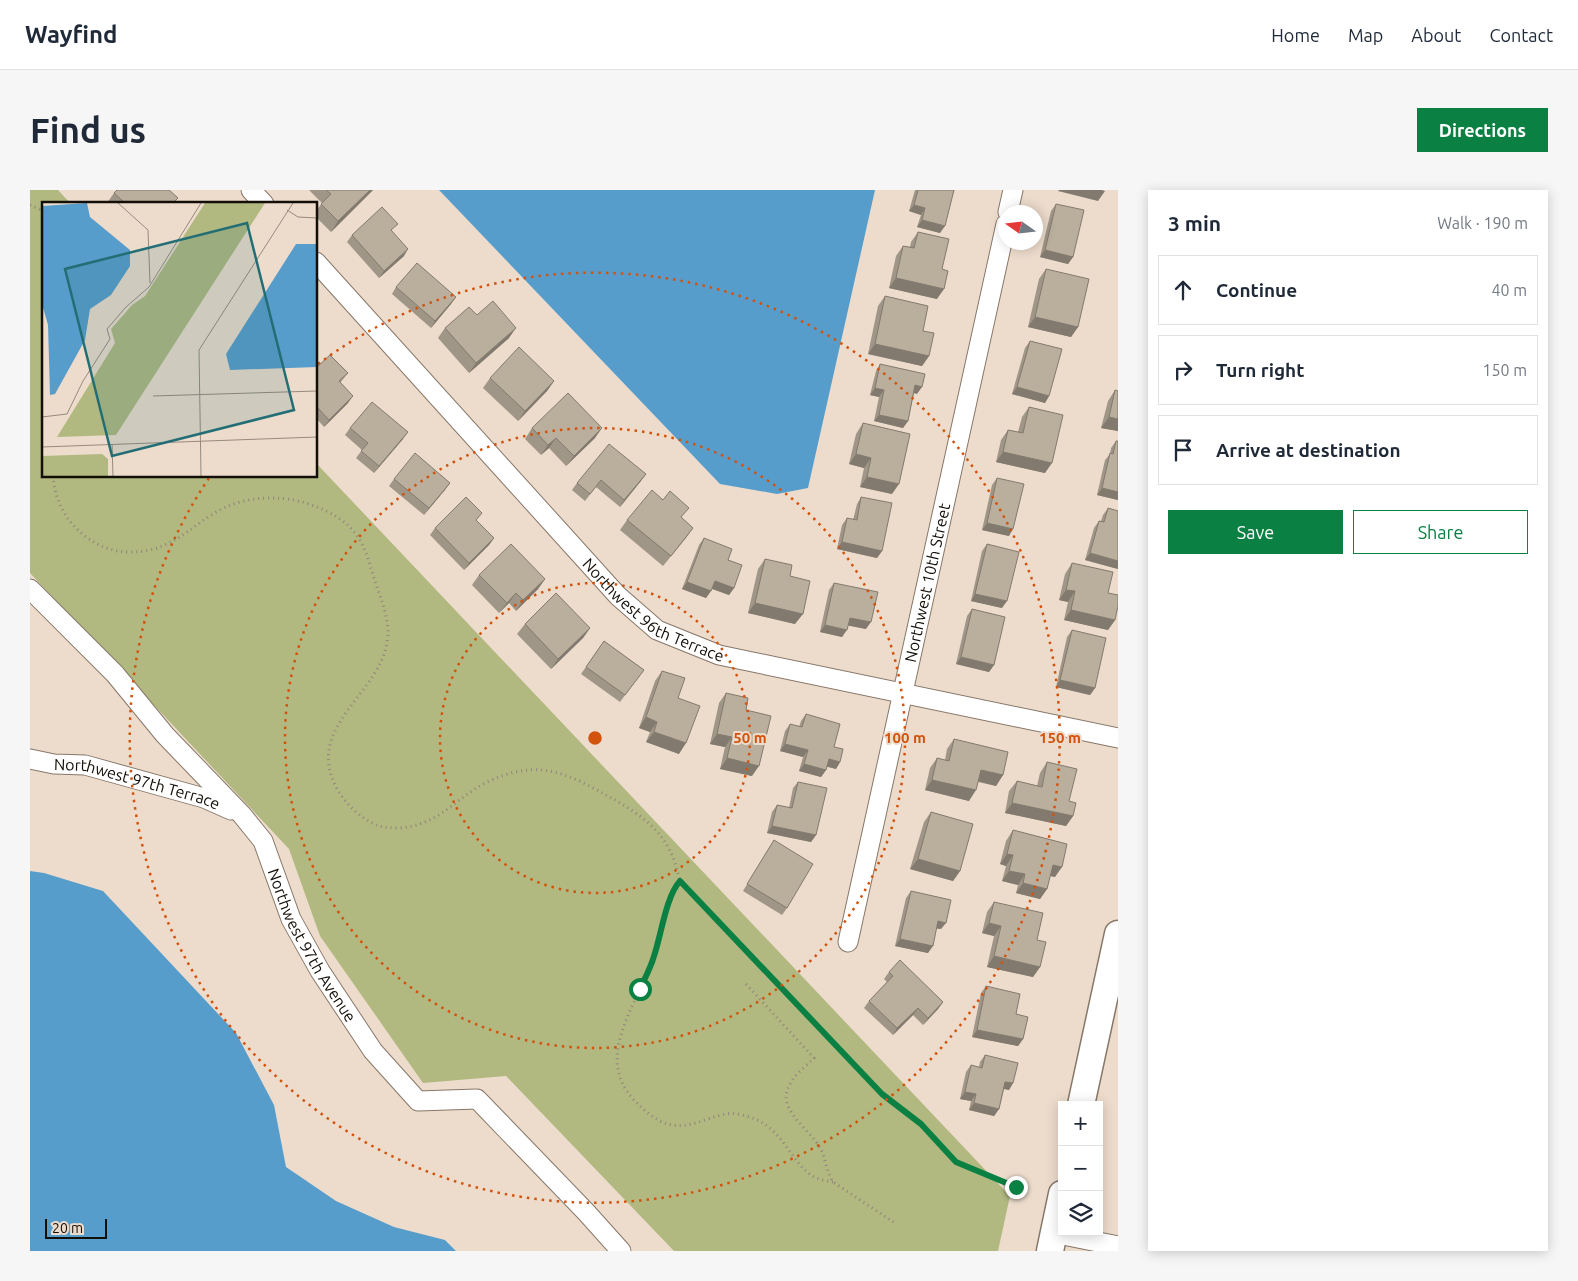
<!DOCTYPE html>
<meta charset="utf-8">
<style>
:root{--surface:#fff;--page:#f6f6f7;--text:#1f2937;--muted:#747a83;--line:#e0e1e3;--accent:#0b8043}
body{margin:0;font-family:Ubuntu,sans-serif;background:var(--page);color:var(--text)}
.controls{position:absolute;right:15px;bottom:15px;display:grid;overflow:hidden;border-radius:0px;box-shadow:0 2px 12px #0003}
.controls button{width:45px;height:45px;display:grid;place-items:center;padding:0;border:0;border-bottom:1px solid var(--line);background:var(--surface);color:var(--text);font:25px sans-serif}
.compass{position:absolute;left:968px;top:15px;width:45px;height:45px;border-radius:50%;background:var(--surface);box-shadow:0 2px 12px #0003;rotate:284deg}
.scale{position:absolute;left:15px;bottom:12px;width:62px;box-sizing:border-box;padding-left:5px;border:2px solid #130e08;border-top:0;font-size:14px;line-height:18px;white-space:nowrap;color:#130e08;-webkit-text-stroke:4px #eddccc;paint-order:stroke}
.stop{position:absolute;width:15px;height:15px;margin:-11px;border:4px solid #0b8043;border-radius:50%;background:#fff}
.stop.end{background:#0b8043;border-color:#fff;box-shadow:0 1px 5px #0008}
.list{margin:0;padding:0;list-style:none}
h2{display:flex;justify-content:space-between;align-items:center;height:65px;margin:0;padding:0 20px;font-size:21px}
h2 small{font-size:16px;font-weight:400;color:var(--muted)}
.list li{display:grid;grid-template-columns:32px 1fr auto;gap:15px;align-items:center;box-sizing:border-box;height:70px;margin:0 10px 10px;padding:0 10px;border:1px solid var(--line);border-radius:0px}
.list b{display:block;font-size:19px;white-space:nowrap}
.list em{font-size:16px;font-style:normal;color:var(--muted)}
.actions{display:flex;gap:10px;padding:15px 20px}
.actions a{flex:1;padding:11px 0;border:1px solid var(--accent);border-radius:0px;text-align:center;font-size:18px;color:var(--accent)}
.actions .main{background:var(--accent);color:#fff}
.icon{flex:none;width:28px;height:28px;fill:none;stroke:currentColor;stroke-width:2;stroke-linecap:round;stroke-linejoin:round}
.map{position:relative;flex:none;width:1088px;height:1061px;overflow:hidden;border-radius:0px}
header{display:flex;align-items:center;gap:30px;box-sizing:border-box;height:70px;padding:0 25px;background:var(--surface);border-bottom:1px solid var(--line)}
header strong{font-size:24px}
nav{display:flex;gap:28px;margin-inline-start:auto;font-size:18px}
.intro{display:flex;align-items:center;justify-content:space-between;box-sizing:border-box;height:120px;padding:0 30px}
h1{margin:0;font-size:35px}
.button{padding:12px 22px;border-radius:0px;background:var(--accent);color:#fff;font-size:18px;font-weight:700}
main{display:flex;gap:30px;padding:0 30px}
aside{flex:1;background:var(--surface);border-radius:0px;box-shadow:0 2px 12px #0003}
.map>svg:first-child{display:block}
.green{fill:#b1b980}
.water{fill:#579dcc}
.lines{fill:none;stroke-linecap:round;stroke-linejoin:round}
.street-casing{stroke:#877769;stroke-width:21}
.secondary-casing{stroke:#877769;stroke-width:29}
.path{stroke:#918579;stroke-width:3;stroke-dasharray:1 4;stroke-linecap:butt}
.street{stroke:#fff;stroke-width:19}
.secondary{stroke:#fff;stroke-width:26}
.wall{fill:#a09687}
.shaded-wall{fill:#827a6e}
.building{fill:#baae9d;stroke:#827a6e}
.route{stroke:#0b8043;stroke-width:6}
.ring{fill:none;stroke:#d3520c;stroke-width:2.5;stroke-dasharray:2.5 5}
.labels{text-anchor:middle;stroke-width:4;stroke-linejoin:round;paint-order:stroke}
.street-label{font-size:16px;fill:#130e08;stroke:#eddccc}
.inset-road{fill:none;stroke:#968a7e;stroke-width:1}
.view{fill:#236e75;fill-opacity:0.15;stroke:#236e75;stroke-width:2.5}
.inset-edge{fill:none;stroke:#130e08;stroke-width:2.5}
.centre{fill:#d3520c;stroke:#eddccc;stroke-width:2.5}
.ring-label{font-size:15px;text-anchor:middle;font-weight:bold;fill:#d3520c;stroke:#eddccc;stroke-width:4;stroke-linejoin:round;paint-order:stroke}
</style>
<header>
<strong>Wayfind</strong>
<nav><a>Home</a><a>Map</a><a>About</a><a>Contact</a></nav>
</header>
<div class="intro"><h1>Find us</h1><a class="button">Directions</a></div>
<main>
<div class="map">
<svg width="1088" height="1061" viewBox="0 0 1088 1061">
<rect width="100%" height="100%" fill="#eddccc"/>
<!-- green -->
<path class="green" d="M 0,0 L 28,0 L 41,14 L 14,14 L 14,286 L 286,286 L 286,273 L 980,1006 L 968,1061 L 644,1061 L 476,886 L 393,893 L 290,746 L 259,659 L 0,383 Z"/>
<!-- water -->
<g class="water">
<path d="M 409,0 L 845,0 L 778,298 L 747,304 L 690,294 Z"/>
<path d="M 0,681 L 14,683 L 73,701 L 206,843 L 244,915 L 256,977 L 306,1011 L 364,1037 L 415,1050 L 426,1061 L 0,1061 Z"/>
</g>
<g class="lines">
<!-- street casing -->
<g class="street-casing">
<g id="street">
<path d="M 221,0 L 234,14"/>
<path d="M 978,22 L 983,0"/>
<path id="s1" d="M 286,72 L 588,406 L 627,440 L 689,465 L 1088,548"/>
<path id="s2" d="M 0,399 L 85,484 L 135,545 L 212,625 L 233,651 L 261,729 L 290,781 L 343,861 L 388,911 L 447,909 L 556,1022 L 591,1061"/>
<path id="s3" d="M 0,569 L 24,574 L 55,575 L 174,608 L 201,620"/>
<path id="s4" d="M 818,752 L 976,34"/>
<path d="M 1023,1043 L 1088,1056"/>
</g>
</g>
<!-- secondary casing -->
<g class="secondary-casing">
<g id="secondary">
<path d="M 1051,915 L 1088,744"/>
<path d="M 1020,1061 L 1032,1004"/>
</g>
</g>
<!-- path -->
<g class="path">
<path d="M 0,15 L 14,21"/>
<path d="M 23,286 C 25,310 35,331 55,346 C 68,356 82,362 99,362 C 150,363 166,324 210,312 C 240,304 271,308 298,322 C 328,337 335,356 343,385 C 350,408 361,429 357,453 C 348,505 275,537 306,597 C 314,612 328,626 344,634 C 353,638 361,638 370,638 C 404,635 419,616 445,599 C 463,587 490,578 512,580 C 534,582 557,594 576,605 C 601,619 627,634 640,661 C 645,670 647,681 650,691"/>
<path d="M 716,794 L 784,868 C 776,876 765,884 760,894 C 745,918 778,938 789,956 C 796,967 795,979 803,992 L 865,1033"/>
<path d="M 803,992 C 797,991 790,990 784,987 C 761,973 754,941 725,929 C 717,926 705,922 696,924 C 673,928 655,943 630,931 C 620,926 612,918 604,910 C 562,865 610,812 624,766 C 630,746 637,705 650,691 L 852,904 L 891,934 L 926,972 L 986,997"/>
</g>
<!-- street -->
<use href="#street" class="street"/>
<!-- secondary -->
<use href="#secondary" class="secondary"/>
</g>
<!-- wall -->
<g class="wall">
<path d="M 279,0 L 343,0 L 301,42 L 286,27 L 286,21 L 292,13 Z"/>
<path d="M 885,0 L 924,0 L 910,43 L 887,37 L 891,25 L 879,21 Z"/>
<path d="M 84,3 L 143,14 L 78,14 L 77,13 Z"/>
<path d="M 1026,14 L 1043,67 L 1038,74 L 1010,67 L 1021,21 Z"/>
<path d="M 362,41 L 374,66 L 349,88 L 317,52 L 322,45 Z"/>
<path d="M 888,42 L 912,79 L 907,109 L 859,98 L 866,66 L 873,56 L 880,57 L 881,52 Z"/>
<path d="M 1016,79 L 1048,137 L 1041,147 L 998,137 L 1009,89 Z"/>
<path d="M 366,97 L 426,107 L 421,114 L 401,138 L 362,104 Z"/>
<path d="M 855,106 L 893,141 L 899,166 L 892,176 L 838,164 L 848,116 Z"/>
<path d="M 447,125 L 479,148 L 439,183 L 408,148 L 415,138 Z"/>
<path d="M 1000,151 L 1019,206 L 1015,213 L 982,204 L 995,158 Z"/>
<path d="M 850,174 L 887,204 L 884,203 L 878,231 L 873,238 L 844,231 L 849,207 L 840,205 L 846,181 Z"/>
<path d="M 286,178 L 318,183 L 310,193 L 318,213 L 294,237 L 286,228 Z"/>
<path d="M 460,188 L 524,191 L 517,201 L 488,231 L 453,198 Z"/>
<path d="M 1085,200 L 1088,241 L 1071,238 L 1078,211 Z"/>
<path d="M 999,217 L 1015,283 L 966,272 L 971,250 L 978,240 L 988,242 L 992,227 Z"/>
<path d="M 833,233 L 862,304 L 830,297 L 834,278 L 819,274 L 826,244 Z"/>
<path d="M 320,238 L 373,249 L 344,283 L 326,268 L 332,260 L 315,245 Z"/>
<path d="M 502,238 L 565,248 L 536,276 L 519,258 L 511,265 L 495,249 Z"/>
<path d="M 1086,251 L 1088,251 L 1088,310 L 1067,305 L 1075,270 L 1080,264 L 1081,258 Z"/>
<path d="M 616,284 L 590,317 L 566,297 L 555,311 L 542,300 L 547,293 Z"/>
<path d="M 967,288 L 979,346 L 952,340 L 962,295 Z"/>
<path d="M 364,289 L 420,293 L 394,325 L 359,296 Z"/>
<path d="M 831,307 L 852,361 L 847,368 L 807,359 L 812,335 L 817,328 L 823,330 L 827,314 Z"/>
<path d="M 1078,318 L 1088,321 L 1088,379 L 1055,370 L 1064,338 L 1069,331 L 1071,331 L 1073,325 Z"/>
<path d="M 652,328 L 663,338 L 656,348 L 633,376 L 590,340 L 597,330 Z"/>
<path d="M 447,331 L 464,348 L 459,355 L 434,380 L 400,345 L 405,338 Z"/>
<path d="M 674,348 L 698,370 L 704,398 L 699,405 L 682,399 L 676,408 L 652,399 L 669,355 Z"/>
<path d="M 957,354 L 972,418 L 941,411 L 952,361 Z"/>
<path d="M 735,369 L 760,386 L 765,434 L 718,423 L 728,379 Z"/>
<path d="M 1042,373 L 1085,430 L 1078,440 L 1034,430 L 1038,412 L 1029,410 L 1035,384 Z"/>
<path d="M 449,385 L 515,389 L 508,399 L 486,421 L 479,413 L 469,423 L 442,395 Z"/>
<path d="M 804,393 L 836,439 L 818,435 L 812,447 L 790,442 L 799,400 Z"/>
<path d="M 942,419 L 964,475 L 959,482 L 926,474 L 937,426 Z"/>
<path d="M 495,434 L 560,438 L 553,448 L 521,479 L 487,444 Z"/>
<path d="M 1042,440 L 1065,498 L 1060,505 L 1026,497 L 1037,447 Z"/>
<path d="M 574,451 L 614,480 L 590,512 L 551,484 Z"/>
<path d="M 632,481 L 648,508 L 649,564 L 616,552 L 620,542 L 609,538 L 625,491 Z"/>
<path d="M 696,503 L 716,520 L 722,586 L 690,579 L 695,557 L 680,554 L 689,513 Z"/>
<path d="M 776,524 L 804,557 L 810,572 L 806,579 L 797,576 L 796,580 L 791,587 L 769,581 L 773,567 L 750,561 L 755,541 L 760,534 L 769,537 L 771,531 Z"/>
<path d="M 924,549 L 973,585 L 966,596 L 948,592 L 939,611 L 895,600 L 900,578 L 907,568 L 915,570 L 917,559 Z"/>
<path d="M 1017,572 L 1039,611 L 1043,626 L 1036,636 L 975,623 L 979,601 L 987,591 L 1007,596 L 1010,583 Z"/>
<path d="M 768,592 L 786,645 L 781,652 L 737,643 L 742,622 L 747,615 L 759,618 L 763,598 Z"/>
<path d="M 901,622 L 930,681 L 923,691 L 880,679 L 894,632 Z"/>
<path d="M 983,640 L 1025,687 L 1020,686 L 1017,699 L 1010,709 L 986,703 L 988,695 L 972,691 L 976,676 L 970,674 L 976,651 Z"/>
<path d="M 744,650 L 757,718 L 752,725 L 713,701 Z"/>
<path d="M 881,701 L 911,739 L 906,738 L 898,763 L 865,756 L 876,708 Z"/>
<path d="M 964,712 L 1010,777 L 1003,787 L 957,777 L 964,746 L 952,743 L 957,722 Z"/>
<path d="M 859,782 L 913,812 L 908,819 L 893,835 L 883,825 L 863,845 L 834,818 L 839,811 L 857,792 L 854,789 Z"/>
<path d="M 956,796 L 986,824 L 993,849 L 988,856 L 942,847 L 951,803 Z"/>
<path d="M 955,865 L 983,893 L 979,900 L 974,899 L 969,919 L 964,926 L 939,920 L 941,911 L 930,909 L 936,882 L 941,875 L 949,877 L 950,872 Z"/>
</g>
<!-- shaded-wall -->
<g class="shaded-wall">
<path d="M 340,0 L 343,0 L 301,42 L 308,31 Z"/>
<path d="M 1029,0 L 1072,0 L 1075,1 L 1068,11 L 1028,1 Z"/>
<path d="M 884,15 L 895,18 L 891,25 L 879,21 Z"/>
<path d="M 892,30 L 915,36 L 910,43 L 887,37 Z"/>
<path d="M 378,59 L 374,66 L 349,88 L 354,81 Z"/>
<path d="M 1015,60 L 1043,67 L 1038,74 L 1010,67 Z"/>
<path d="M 866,88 L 914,99 L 907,109 L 859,98 Z"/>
<path d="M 426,107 L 421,114 L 401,138 L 405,131 Z"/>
<path d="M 1005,127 L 1048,137 L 1041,147 L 998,137 Z"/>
<path d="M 486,138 L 479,148 L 439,183 L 446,173 Z"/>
<path d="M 845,154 L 899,166 L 892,176 L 838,164 Z"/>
<path d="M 524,191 L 517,201 L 488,231 L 495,221 Z"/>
<path d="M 885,195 L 892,197 L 887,204 L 881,202 Z"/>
<path d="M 987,197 L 1019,206 L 1015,213 L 982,204 Z"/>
<path d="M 845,198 L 854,200 L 849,207 L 840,205 Z"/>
<path d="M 323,206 L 318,213 L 294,237 L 299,230 Z"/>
<path d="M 849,225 L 878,231 L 873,238 L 844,231 Z"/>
<path d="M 1079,227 L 1088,229 L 1088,241 L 1071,238 Z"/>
<path d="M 572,238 L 565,248 L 536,276 L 544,266 Z"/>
<path d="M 378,242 L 373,249 L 344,283 L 349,276 Z"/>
<path d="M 526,248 L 519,258 L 511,265 L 518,255 Z"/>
<path d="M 973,262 L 1022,273 L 1015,283 L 966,272 Z"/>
<path d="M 826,264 L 841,268 L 834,278 L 819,274 Z"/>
<path d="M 616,284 L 611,291 L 590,317 L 594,310 Z"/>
<path d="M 837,287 L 869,294 L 862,304 L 830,297 Z"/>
<path d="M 420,293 L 415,300 L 394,325 L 399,318 Z"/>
<path d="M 1072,298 L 1088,302 L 1088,310 L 1067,305 Z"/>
<path d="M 957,333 L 983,339 L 979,346 L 952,340 Z"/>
<path d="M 464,348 L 459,355 L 434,380 L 439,373 Z"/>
<path d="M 812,352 L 852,361 L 847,368 L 807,359 Z"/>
<path d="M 1060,363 L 1088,371 L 1088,379 L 1055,370 Z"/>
<path d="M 515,389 L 508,399 L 486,421 L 493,410 Z"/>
<path d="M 685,391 L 704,398 L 699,405 L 680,398 Z"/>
<path d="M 657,392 L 681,401 L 676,408 L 652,399 Z"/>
<path d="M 1036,400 L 1045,401 L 1038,412 L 1029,410 Z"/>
<path d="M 486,403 L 479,413 L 469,423 L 477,413 Z"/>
<path d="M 945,404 L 977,411 L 972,418 L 941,411 Z"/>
<path d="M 725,413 L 773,424 L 765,434 L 718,423 Z"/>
<path d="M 1041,420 L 1085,430 L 1078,440 L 1034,430 Z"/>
<path d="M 820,428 L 841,432 L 836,439 L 815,435 Z"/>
<path d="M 795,435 L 817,440 L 812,447 L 790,442 Z"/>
<path d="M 560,438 L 553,448 L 521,479 L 528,469 Z"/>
<path d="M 931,467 L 964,475 L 959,482 L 926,474 Z"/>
<path d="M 1030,490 L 1065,498 L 1060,505 L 1026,497 Z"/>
<path d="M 616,527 L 627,532 L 620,542 L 609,538 Z"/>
<path d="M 624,542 L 656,553 L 649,564 L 616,552 Z"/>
<path d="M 687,544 L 702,547 L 695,557 L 680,554 Z"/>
<path d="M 755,554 L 778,560 L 773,567 L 750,561 Z"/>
<path d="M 697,568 L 729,576 L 722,586 L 690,579 Z"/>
<path d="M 799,569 L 810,572 L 806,579 L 794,576 Z"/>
<path d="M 774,574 L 796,580 L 791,587 L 769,581 Z"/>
<path d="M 951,580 L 973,585 L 966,596 L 944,590 Z"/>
<path d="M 902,590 L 946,600 L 939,611 L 895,600 Z"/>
<path d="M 982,613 L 1043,626 L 1036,636 L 975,623 Z"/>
<path d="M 742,636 L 786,645 L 781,652 L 737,643 Z"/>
<path d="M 977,664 L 983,665 L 976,676 L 970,674 Z"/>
<path d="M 888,669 L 930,681 L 923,691 L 880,679 Z"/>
<path d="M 1023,675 L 1032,677 L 1025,687 L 1016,685 Z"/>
<path d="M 979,681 L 995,684 L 988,695 L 972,691 Z"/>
<path d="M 993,693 L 1017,699 L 1010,709 L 986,703 Z"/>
<path d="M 908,731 L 916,733 L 911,739 L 903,738 Z"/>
<path d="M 959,733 L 971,736 L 964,746 L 952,743 Z"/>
<path d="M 870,749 L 903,756 L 898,763 L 865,756 Z"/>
<path d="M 964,766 L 1010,777 L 1003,787 L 957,777 Z"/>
<path d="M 913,812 L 908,819 L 893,835 L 898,828 Z"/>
<path d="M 888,818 L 883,825 L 863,845 L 867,838 Z"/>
<path d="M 947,840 L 993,849 L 988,856 L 942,847 Z"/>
<path d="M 975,892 L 983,893 L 979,900 L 970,898 Z"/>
<path d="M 935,902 L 946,904 L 941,911 L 930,909 Z"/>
<path d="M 944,913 L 969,919 L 964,926 L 939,920 Z"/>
</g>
<!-- building -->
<g class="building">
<path d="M 87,0 L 139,0 L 148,8 L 142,14 L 96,14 L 84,3 Z"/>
<path d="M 296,0 L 340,0 L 308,31 L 291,14 L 301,4 Z"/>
<path d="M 888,0 L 924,0 L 915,36 L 892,30 L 895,18 L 884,15 Z"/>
<path d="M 1026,14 L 1054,20 L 1043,67 L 1015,60 Z"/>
<path d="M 352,17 L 368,34 L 361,40 L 378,59 L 354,81 L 322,45 Z"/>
<path d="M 888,42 L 919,49 L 912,79 L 918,81 L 914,99 L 866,88 L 873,56 L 884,58 Z"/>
<path d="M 387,73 L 426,107 L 405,131 L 366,97 Z"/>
<path d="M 1016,79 L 1059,89 L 1048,137 L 1005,127 Z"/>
<path d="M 855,106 L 898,116 L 893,141 L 904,143 L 899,166 L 845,154 Z"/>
<path d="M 463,111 L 486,138 L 446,173 L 415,138 L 439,117 L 447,125 Z"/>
<path d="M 1000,151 L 1032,159 L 1019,206 L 987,197 Z"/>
<path d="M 489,157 L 524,191 L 495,221 L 460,188 Z"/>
<path d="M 300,165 L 318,183 L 309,191 L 323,206 L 299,230 L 286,216 L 286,178 Z"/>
<path d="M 850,174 L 895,184 L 892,197 L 885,195 L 878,231 L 849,225 L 854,200 L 845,198 Z"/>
<path d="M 1085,200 L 1088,201 L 1088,229 L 1079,227 Z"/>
<path d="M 538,203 L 572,238 L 544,266 L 526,248 L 518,255 L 502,238 Z"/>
<path d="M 342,212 L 378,242 L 349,276 L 331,261 L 338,253 L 320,238 Z"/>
<path d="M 999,217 L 1033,225 L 1022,273 L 973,262 L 978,240 L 993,243 Z"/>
<path d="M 833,233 L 880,244 L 869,294 L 837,287 L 841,268 L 826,264 Z"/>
<path d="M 1086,251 L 1088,251 L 1088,302 L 1072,298 L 1080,263 L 1083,264 Z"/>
<path d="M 579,254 L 616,284 L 594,310 L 571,290 L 560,304 L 547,293 Z"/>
<path d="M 385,263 L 420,293 L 399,318 L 364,289 Z"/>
<path d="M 967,288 L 994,294 L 983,339 L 957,333 Z"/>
<path d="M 622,300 L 633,310 L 640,301 L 659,318 L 651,327 L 663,338 L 641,366 L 597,330 Z"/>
<path d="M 436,307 L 452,323 L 446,330 L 464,348 L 439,373 L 405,338 Z"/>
<path d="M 831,307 L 862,313 L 852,361 L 812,352 L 817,328 L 827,330 Z"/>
<path d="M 1078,318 L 1088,321 L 1088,371 L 1060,363 L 1069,331 L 1074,332 Z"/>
<path d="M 674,348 L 702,359 L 698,370 L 712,375 L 704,398 L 685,391 L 681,401 L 657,392 Z"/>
<path d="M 481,354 L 515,389 L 493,410 L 486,403 L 477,413 L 449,385 Z"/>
<path d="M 957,354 L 989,362 L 977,411 L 945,404 Z"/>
<path d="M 735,369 L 762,375 L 760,386 L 780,391 L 773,424 L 725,413 Z"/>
<path d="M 1042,373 L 1083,382 L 1078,403 L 1088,405 L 1088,416 L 1085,430 L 1041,420 L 1045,401 L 1036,400 Z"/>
<path d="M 804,393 L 848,402 L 841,432 L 820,428 L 817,440 L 795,435 Z"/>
<path d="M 526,403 L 560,438 L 528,469 L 495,434 Z"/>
<path d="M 942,419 L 975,427 L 964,475 L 931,467 Z"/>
<path d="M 1042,440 L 1076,448 L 1065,498 L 1030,490 Z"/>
<path d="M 574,451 L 614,480 L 595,505 L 556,477 Z"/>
<path d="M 632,481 L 655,488 L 648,508 L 670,516 L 656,553 L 624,542 L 627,532 L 616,527 Z"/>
<path d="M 696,503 L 718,508 L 716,520 L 741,526 L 729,576 L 697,568 L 702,547 L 687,544 Z"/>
<path d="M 776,524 L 810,534 L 804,557 L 813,559 L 810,572 L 799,569 L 796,580 L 774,574 L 778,560 L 755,554 L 760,534 L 772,537 Z"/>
<path d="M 924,549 L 978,562 L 973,585 L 951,580 L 946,600 L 902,590 L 907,568 L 919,571 Z"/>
<path d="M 1017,572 L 1047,579 L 1039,611 L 1046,613 L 1043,626 L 982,613 L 987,591 L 1012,597 Z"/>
<path d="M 768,592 L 797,598 L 786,645 L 742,636 L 747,615 L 762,618 Z"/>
<path d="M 901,622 L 943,634 L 930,681 L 888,669 Z"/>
<path d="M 983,640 L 1037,654 L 1032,677 L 1023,675 L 1017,699 L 993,693 L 995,684 L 979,681 L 983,665 L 977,664 Z"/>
<path d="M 744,650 L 783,674 L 757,718 L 717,694 Z"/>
<path d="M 881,701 L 921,710 L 916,733 L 908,731 L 903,756 L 870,749 Z"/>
<path d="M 964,712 L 1013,723 L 1007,750 L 1016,752 L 1010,777 L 964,766 L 971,736 L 959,733 Z"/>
<path d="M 870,770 L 913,812 L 898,828 L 888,818 L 867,838 L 839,811 L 863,786 L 859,782 Z"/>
<path d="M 956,796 L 990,804 L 986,824 L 998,827 L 993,849 L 947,840 Z"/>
<path d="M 955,865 L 988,873 L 983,893 L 975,892 L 969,919 L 944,913 L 946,904 L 935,902 L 941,875 L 952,878 Z"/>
</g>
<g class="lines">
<!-- route -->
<path class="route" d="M 610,799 C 615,788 621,777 624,766 C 631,746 636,706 650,691 L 852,904 L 891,934 L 926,972 L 986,997"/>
</g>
<!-- distance rings -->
<g class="ring">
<circle cx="565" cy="548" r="155"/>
<circle cx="565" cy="548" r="310"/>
<path d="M288 174A465 465 0 1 1 179 288"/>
</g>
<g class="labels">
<!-- street labels -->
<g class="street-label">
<text dy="6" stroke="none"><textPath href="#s4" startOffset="368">Northwest 10th Street</textPath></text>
<text dy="6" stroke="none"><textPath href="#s1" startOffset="488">Northwest 96th Terrace</textPath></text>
<text dy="6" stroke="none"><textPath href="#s3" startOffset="110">Northwest 97th Terrace</textPath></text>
<text dy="6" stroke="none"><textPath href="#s2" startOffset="459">Northwest 97th Avenue</textPath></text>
</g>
</g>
<!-- overview -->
<g transform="translate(12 12)">
<rect width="275" height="275" fill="#eddccc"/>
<path d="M 163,1 L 223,1 L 74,233 L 15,235 L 73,141 L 69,127 L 90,103 L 103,94 ZM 60,252 L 66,257 L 66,274 L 0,274 L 0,254 Z" fill="#b1b980"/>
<path d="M 45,1 L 48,15 L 88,48 L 88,64 L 69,93 L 48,107 L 43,138 L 13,192 L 8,193 L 6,123 L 0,102 L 0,4 ZM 254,42 L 275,42 L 275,165 L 188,168 L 184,152 Z" fill="#579dcc"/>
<path class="inset-road" d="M 76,1 L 106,28 L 108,81M 245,8 L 256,15 L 275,16M 111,194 L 275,189M 0,215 L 25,212 L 41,179 L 68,137 L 65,127 L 84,105 L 107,85 L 159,1M 70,242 L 71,274M 0,245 L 275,235M 159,274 L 157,148 L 251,1"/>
<path class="view" d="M 205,21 L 252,208 L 70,254 L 23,67 Z"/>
<rect width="275" height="275" class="inset-edge"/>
</g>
<circle cx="565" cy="548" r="8" class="centre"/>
<g class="ring-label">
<text x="720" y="553">50 m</text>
<text x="875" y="553">100 m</text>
<text x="1030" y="553">150 m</text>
</g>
</svg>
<div class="controls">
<button>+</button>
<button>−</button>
<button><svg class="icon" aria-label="layers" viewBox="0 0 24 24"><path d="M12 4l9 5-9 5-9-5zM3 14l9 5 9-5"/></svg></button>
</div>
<svg class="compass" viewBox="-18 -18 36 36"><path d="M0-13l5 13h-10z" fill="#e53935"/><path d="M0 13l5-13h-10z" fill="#747a83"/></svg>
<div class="scale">20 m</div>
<div class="stop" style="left:610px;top:799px"></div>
<div class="stop end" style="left:986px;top:997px"></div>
</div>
<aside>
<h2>3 min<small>Walk · 190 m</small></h2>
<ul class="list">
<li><svg class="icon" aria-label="ahead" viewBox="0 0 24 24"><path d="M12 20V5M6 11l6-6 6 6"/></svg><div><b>Continue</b></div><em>40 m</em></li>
<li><svg class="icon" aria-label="right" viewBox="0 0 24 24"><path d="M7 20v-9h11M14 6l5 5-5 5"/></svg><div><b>Turn right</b></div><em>150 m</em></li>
<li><svg class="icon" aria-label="arrive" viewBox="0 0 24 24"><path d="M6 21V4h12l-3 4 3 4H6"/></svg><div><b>Arrive at destination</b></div></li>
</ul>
<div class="actions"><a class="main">Save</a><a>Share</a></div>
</aside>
</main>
